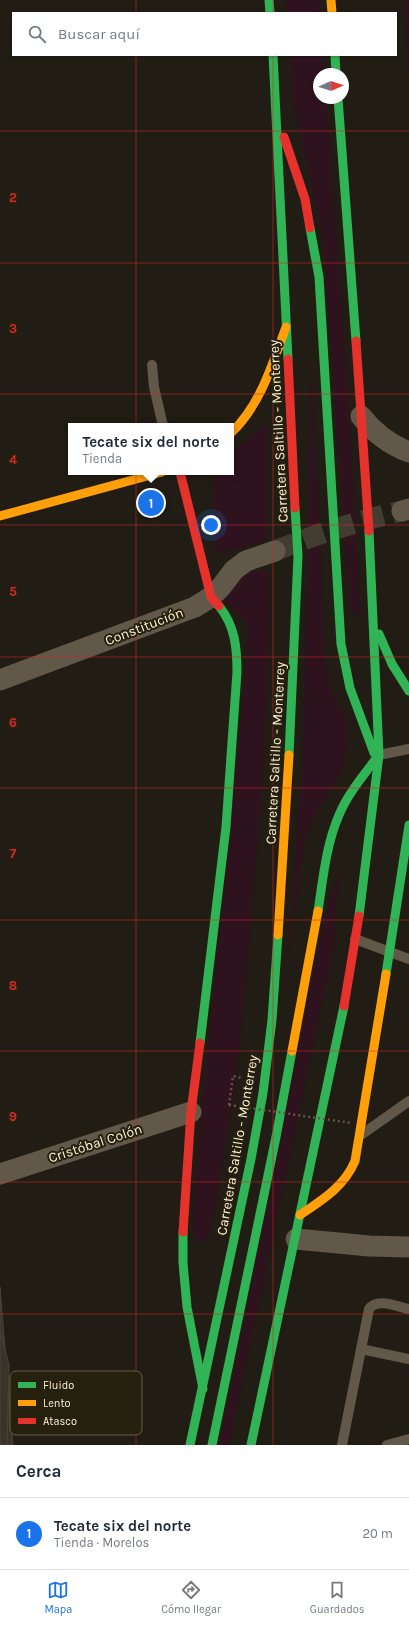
<!DOCTYPE html>
<html lang="es">
<meta charset="utf-8">
<style>
:root{--surface:#fff;--page:#f2f2f3;--text:#1f2937;--muted:#747a83;--line:#e0e1e3;--accent:#1a73e8}
body{margin:0;font-family:Karla,sans-serif;background:var(--page);color:var(--text)}
.compass{position:absolute;left:313px;top:68px;width:36px;height:36px;border-radius:50%;background:var(--surface);box-shadow:0 1px 3px #0004;rotate:87deg}
.you{position:absolute;left:211px;top:525px;width:14px;height:14px;margin:-10px;border:3px solid #fff;border-radius:50%;background:#1a73e8;box-shadow:0 0 0 6px #1a73e833}
.badge{display:grid;place-items:center;width:26px;height:26px;border-radius:50%;background:var(--accent);color:#fff;font-size:13px;font-weight:700}
.pin{position:absolute;translate:-50% -50%;border:2px solid #fff;box-shadow:0 1px 4px #0006}
.popup{position:absolute;left:68px;top:423px;width:166px;height:52px;box-sizing:border-box;display:grid;place-content:center;border-radius:0px;background:var(--surface);filter:drop-shadow(0 1px 3px #0005);font-size:13px;white-space:nowrap;color:var(--muted)}
.popup b{font-size:15px;color:var(--text)}
.popup::after{content:'';position:absolute;left:50%;top:100%;margin-left:-8px;border:8px solid transparent;border-top-color:var(--surface)}
.list{margin:0;padding:0;list-style:none}
h2{display:flex;justify-content:space-between;align-items:center;height:52px;margin:0;padding:0 16px;font-size:17px}
h2 small{font-size:13px;font-weight:400;color:var(--muted)}
.list li{display:grid;grid-template-columns:26px 1fr auto;gap:12px;align-items:center;box-sizing:border-box;height:72px;padding:0 16px;border-top:1px solid var(--line)}
.list b{display:block;font-size:15px;white-space:nowrap}
.list p{margin:0;font-size:13px;white-space:nowrap;color:var(--muted)}
.list em{font-size:13px;font-style:normal;color:var(--muted)}
.icon{flex:none;width:22px;height:22px;fill:none;stroke:currentColor;stroke-width:2;stroke-linecap:round;stroke-linejoin:round}
.map{position:relative;flex:none;width:409px;height:1445px;overflow:hidden}
.search{position:absolute;background:var(--surface);box-shadow:0 1px 3px #0004;left:12px;right:12px;top:12px;height:44px;display:flex;align-items:center;gap:10px;box-sizing:border-box;padding:0 14px;border-radius:0px;color:var(--muted);font-size:15px}
.sheet{height:124px;background:var(--surface)}
nav{display:flex;justify-content:space-around;align-items:center;box-sizing:border-box;height:56px;border-top:1px solid var(--line);background:var(--surface);font-size:11px;color:var(--muted)}
nav a{display:grid;justify-items:center;gap:2px}
nav .on{color:var(--accent)}
.map>svg:first-child{display:block}
.green{fill:#2e131f}
.building{fill:#383429;stroke:#4b4536}
.lines{fill:none;stroke-linecap:round;stroke-linejoin:round}
.street-tunnel{stroke:#423d31;stroke-width:21;stroke-dasharray:21 10;stroke-linecap:butt}
.path{stroke:#675351;stroke-width:2.5;stroke-dasharray:2 3;stroke-linecap:butt}
.lane{stroke:#62584a;stroke-width:10}
.street{stroke:#62584a;stroke-width:21}
.fast{stroke:#30b455;stroke-width:9}
.slow{stroke:#ff9f0a;stroke-width:9}
.jam{stroke:#e5322d;stroke-width:9}
.path-bridge{stroke:#675351;stroke-width:2.5;stroke-dasharray:2 3;stroke-linecap:butt}
.grid{fill:none;stroke:#d62828;stroke-width:1;stroke-opacity:0.55}
.labels{text-anchor:middle;stroke-width:4;stroke-linejoin:round;paint-order:stroke}
.street-label{font-size:14px;fill:#fff1d5;stroke:#26200f}
.key{fill:#26200f;stroke:#675f4a;stroke-width:1}
.key-label{font-size:11px;fill:#fff1d5}
.grid-label{font-size:13px;text-anchor:middle;font-weight:bold;fill:#d62828;stroke:#26200f;stroke-width:4;stroke-linejoin:round;paint-order:stroke}
</style>
<div class="map">
<svg width="409" height="1445" viewBox="0 0 409 1445">
<rect width="100%" height="100%" fill="#211d14"/>
<!-- green -->
<g class="green">
<path d="M 286,0 L 319,0 L 320,13 L 287,13 Z"/>
<path d="M 404,0 L 409,0 L 409,76 Z"/>
<path d="M 290,55 L 323,55 L 324,74 L 319,74 L 319,98 L 326,98 L 348,391 L 361,619 L 350,609 L 323,240 L 293,98 Z"/>
<path d="M 310,358 L 321,554 L 323,638 L 326,676 L 335,698 L 348,719 L 344,768 L 313,818 L 304,847 L 287,963 L 302,769 L 308,559 Z"/>
<path d="M 267,423 L 267,541 L 217,554 L 212,537 L 214,474 L 216,472 L 231,472 L 231,453 Z"/>
<path d="M 269,570 L 270,624 L 260,816 L 237,1073 L 214,1211 L 208,1239 L 203,1241 L 196,1238 L 193,1225 L 196,1162 L 247,658 L 248,623 L 224,602 C 238,578 241,573 269,570 Z"/>
<path d="M 339,869 L 333,950 L 229,1445 L 219,1445 L 321,933 Z"/>
</g>
<!-- building -->
<g class="building">
<path d="M 0,1287 L 0,1288 L 13,1445 L 0,1445 Z"/>
<path d="M 0,1331 L 9,1365 L 7,1445 L 0,1445 Z"/>
</g>
<g class="lines">
<!-- street-tunnel -->
<path class="street-tunnel" d="M 275,551 C 316,534 358,521 402,511"/>
<!-- path -->
<path class="path" d="M 229,1105 L 233,1076 L 242,1078"/>
<!-- lane -->
<g class="lane">
<path d="M 152,365 L 154,387 L 163,426"/>
<path d="M 379,755 L 409,749"/>
<path d="M 355,939 L 409,959"/>
<path d="M 361,1135 L 409,1101"/>
<path d="M 361,1349 L 409,1359"/>
<path d="M 342,1445 L 369,1309 C 377,1297 398,1307 409,1309"/>
<path d="M 387,1445 L 409,1439"/>
</g>
<!-- street -->
<g class="street">
<path d="M 361,416 C 374,433 388,444 409,452"/>
<path d="M 402,511 L 409,509"/>
<path d="M 0,680 L 195,607 L 211,597 L 221,587 L 234,570 L 246,561 L 275,551"/>
<path d="M 0,1174 L 191,1112"/>
<path d="M 296,1239 L 369,1246 L 409,1247"/>
</g>
<!-- fast -->
<g class="fast">
<path d="M 269,0 L 270,13"/>
<path d="M 273,55 L 288,359"/>
<path d="M 335,55 L 336,74"/>
<path d="M 338,98 L 356,341"/>
<path d="M 310,228 L 319,277 L 341,644 L 350,688 L 374,753"/>
<path d="M 379,634 L 392,664 L 409,691"/>
<path d="M 289,755 L 298,556 L 295,508"/>
<path d="M 318,911 C 323,879 326,845 339,815 C 348,793 364,775 378,756"/>
<path d="M 359,916 L 379,755 L 369,531"/>
<path d="M 386,974 L 409,825"/>
<path d="M 200,1043 L 226,827 L 237,672 C 237,647 235,626 219,606"/>
<path d="M 183,1232 L 183,1263 L 187,1307 L 203,1389"/>
<path d="M 190,1445 L 251,1159 L 263,1093 L 272,1020 L 278,935"/>
<path d="M 212,1445 L 276,1137 L 292,1051"/>
<path d="M 251,1445 L 344,1006"/>
</g>
<!-- slow -->
<g class="slow">
<path d="M 331,0 L 332,13"/>
<path d="M 231,433 C 261,404 272,365 286,327"/>
<path d="M 0,516 L 162,472"/>
<path d="M 278,935 L 289,755"/>
<path d="M 292,1051 L 318,911"/>
<path d="M 300,1215 C 322,1200 344,1187 355,1161 L 386,974"/>
</g>
<!-- jam -->
<g class="jam">
<path d="M 284,137 L 305,199 L 310,228"/>
<path d="M 356,341 L 369,531"/>
<path d="M 288,359 L 295,508"/>
<path d="M 180,472 L 211,597 L 219,606"/>
<path d="M 344,1006 L 359,916"/>
<path d="M 183,1232 L 191,1112 L 200,1043"/>
</g>
<!-- path-bridge -->
<path class="path-bridge" d="M 229,1105 L 351,1123"/>
</g>
<!-- grid -->
<path class="grid" d="M 136,0 L 136,13M 273,0 L 273,13M 136,55 L 136,1445M 273,55 L 273,1445M 0,131 L 409,131M 0,263 L 409,263M 0,394 L 409,394M 0,525 L 409,525M 0,657 L 409,657M 0,788 L 409,788M 0,920 L 409,920M 0,1051 L 409,1051M 0,1182 L 409,1182M 0,1314 L 409,1314"/>
<g class="labels">
<!-- street labels -->
<g class="street-label">
<text transform="translate(278 431) rotate(-93)" y="5">Carretera Saltillo - Monterrey</text>
<text transform="translate(144 626) rotate(-21)" y="5">Constitución</text>
<text transform="translate(275 753) rotate(-87)" y="5">Carretera Saltillo - Monterrey</text>
<text transform="translate(95 1143) rotate(-18)" y="5">Cristóbal Colón</text>
<text transform="translate(237 1145) rotate(-80)" y="5">Carretera Saltillo - Monterrey</text>
</g>
</g>
<!-- legend -->
<rect x="10" y="1371" width="132" height="64" rx="6" class="key"/>
<rect x="18" y="1382" width="18" height="6" fill="#30b455"/>
<rect x="18" y="1400" width="18" height="6" fill="#ff9f0a"/>
<rect x="18" y="1418" width="18" height="6" fill="#e5322d"/>
<g class="key-label">
<text x="43" y="1389">Fluido</text>
<text x="43" y="1407">Lento</text>
<text x="43" y="1425">Atasco</text>
</g>
<g class="grid-label">
<text x="13" y="202">2</text>
<text x="13" y="333">3</text>
<text x="13" y="464">4</text>
<text x="13" y="596">5</text>
<text x="13" y="727">6</text>
<text x="13" y="858">7</text>
<text x="13" y="990">8</text>
<text x="13" y="1121">9</text>
</g>
</svg>
<svg class="compass" viewBox="-18 -18 36 36"><path d="M0-13l5 13h-10z" fill="#e53935"/><path d="M0 13l5-13h-10z" fill="#747a83"/></svg>
<div class="you"></div>
<div class="pin badge" style="left:151px;top:503px">1</div>
<div class="popup"><b>Tecate six del norte</b>Tienda</div>
<div class="search"><svg class="icon" aria-label="search" viewBox="0 0 24 24"><circle cx="10" cy="10" r="6"/><path d="M15 15l6 6"/></svg>Buscar aquí</div>
</div>
<section class="sheet">
<h2>Cerca<small></small></h2>
<ul class="list">
<li><span class="badge">1</span><div><b>Tecate six del norte</b><p>Tienda · Morelos</p></div><em>20 m</em></li>
</ul>
</section>
<nav>
<a class="on"><svg class="icon" aria-label="map" viewBox="0 0 24 24"><path d="M3 6l6-2 6 2 6-2v14l-6 2-6-2-6 2zM9 4v14M15 6v14"/></svg>Mapa</a>
<a><svg class="icon" aria-label="directions" viewBox="0 0 24 24"><path d="M12 3l9 9-9 9-9-9zM9 14v-3h6M13 9l2 2-2 2"/></svg>Cómo llegar</a>
<a><svg class="icon" aria-label="saved" viewBox="0 0 24 24"><path d="M7 4h10v16l-5-4-5 4z"/></svg>Guardados</a>
</nav>
